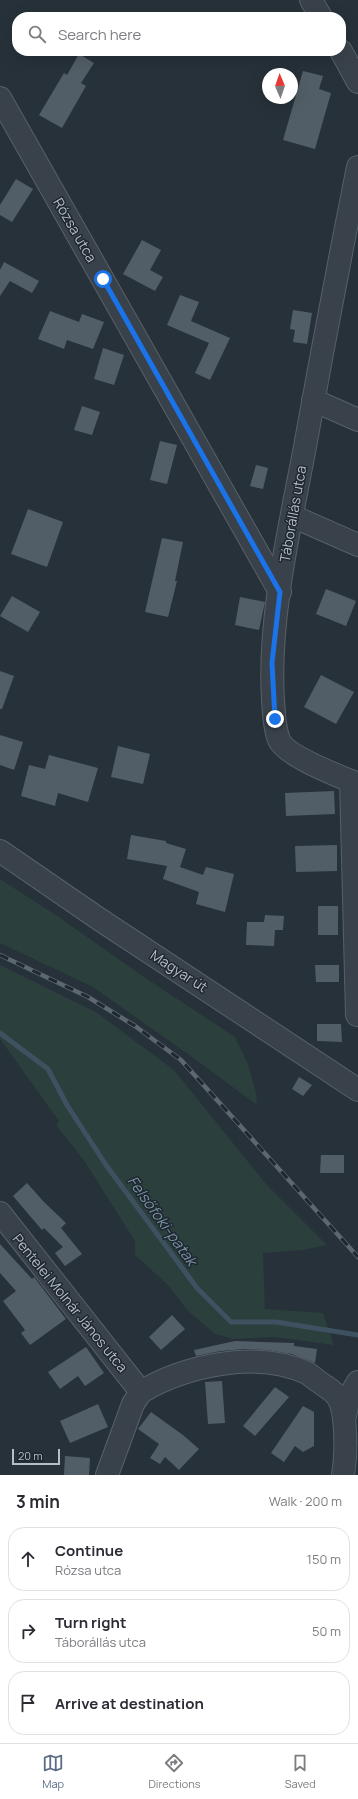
<!DOCTYPE html>
<meta charset="utf-8">
<style>
:root{--surface:#fff;--page:#f7f7f7;--text:#2b2b33;--muted:#7c7c81;--line:#e1e1e2;--accent:#5b6e86}
body{margin:0;font-family:Manrope,sans-serif;background:var(--page);color:var(--text)}
.compass{position:absolute;left:262px;top:68px;width:36px;height:36px;border-radius:50%;background:var(--surface);box-shadow:0 4px 16px #0002;rotate:358deg}
.scale{position:absolute;left:12px;bottom:10px;width:48px;box-sizing:border-box;padding-left:4px;border:2px solid #b5bec5;border-top:0;font-size:11px;line-height:14px;white-space:nowrap;color:#b5bec5;-webkit-text-stroke:3px #1f272f;paint-order:stroke}
.stop{position:absolute;width:12px;height:12px;margin:-9px;border:3px solid #1a73e8;border-radius:50%;background:#fff}
.stop.end{background:#1a73e8;border-color:#fff;box-shadow:0 1px 4px #0008}
.list{margin:0;padding:0;list-style:none}
h2{display:flex;justify-content:space-between;align-items:center;height:52px;margin:0;padding:0 16px;font-size:17px}
h2 small{font-size:13px;font-weight:400;color:var(--muted)}
.list li{display:grid;grid-template-columns:26px 1fr auto;gap:12px;align-items:center;box-sizing:border-box;height:64px;margin:0 8px 8px;padding:0 8px;border:1px solid var(--line);border-radius:16px}
.list b{display:block;font-size:15px;white-space:nowrap}
.list p{margin:0;font-size:13px;white-space:nowrap;color:var(--muted)}
.list em{font-size:13px;font-style:normal;color:var(--muted)}
.icon{flex:none;width:22px;height:22px;fill:none;stroke:currentColor;stroke-width:2;stroke-linecap:round;stroke-linejoin:round}
.map{position:relative;flex:none;width:358px;height:1475px;overflow:hidden}
.search{position:absolute;background:var(--surface);box-shadow:0 4px 16px #0002;left:12px;right:12px;top:12px;height:44px;display:flex;align-items:center;gap:10px;box-sizing:border-box;padding:0 14px;border-radius:16px;color:var(--muted);font-size:15px}
.sheet{height:268px;background:var(--surface)}
nav{display:flex;justify-content:space-around;align-items:center;box-sizing:border-box;height:56px;border-top:1px solid var(--line);background:var(--surface);font-size:11px;color:var(--muted)}
nav a{display:grid;justify-items:center;gap:2px}
nav .on{color:var(--accent)}
.map>svg:first-child{display:block}
.green{fill:#2b3f3c}
.lines{fill:none;stroke-linecap:round;stroke-linejoin:round}
.stream{stroke:#3d5160;stroke-width:5}
.building{fill:#525e67}
.minor-casing{stroke:#586068;stroke-width:24}
.minor{stroke:#39424a;stroke-width:22}
.rail-casing{stroke:#5c6770;stroke-width:4.5}
.rail{stroke:#1f272f;stroke-width:3;stroke-dasharray:9;stroke-linecap:butt}
.route{stroke:#1a73e8;stroke-width:5}
.labels{text-anchor:middle;stroke-width:3;stroke-linejoin:round;paint-order:stroke}
.street-label{font-size:14px;fill:#b5bec5;stroke:#1f272f}
.water-label{font-size:15px;font-style:italic;fill:#7992a5;stroke:#1f272f}
</style>
<div class="map">
<svg width="358" height="1475" viewBox="0 0 358 1475">
<rect width="100%" height="100%" fill="#263139"/>
<!-- green -->
<g class="green">
<path d="M 0,879 L 56,915 L 141,975 L 235,1037 L 248,1064 L 256,1093 L 257,1105 L 192,1057 L 93,987 L 0,943 Z"/>
<path d="M 0,965 L 96,1012 L 174,1070 L 267,1185 L 327,1245 L 303,1250 L 263,1253 L 265,1309 L 323,1313 L 334,1345 L 274,1337 L 234,1339 L 215,1334 L 188,1311 L 167,1284 L 135,1255 L 135,1241 L 85,1162 L 56,1125 L 59,1121 L 0,1039 Z"/>
</g>
<g class="lines">
<!-- stream -->
<path class="stream" d="M 0,1033 L 48,1069 L 67,1105 L 106,1165 L 197,1288 L 231,1322 L 276,1322 L 358,1335"/>
</g>
<!-- building -->
<g class="building">
<path d="M 79,54 L 94,63 L 81,83 L 86,86 L 62,128 L 39,115 L 64,73 L 67,75 Z"/>
<path d="M 303,71 L 323,76 L 319,89 L 331,93 L 315,149 L 283,140 Z"/>
<path d="M 16,179 L 33,189 L 12,222 L 0,215 L 0,205 Z"/>
<path d="M 142,240 L 161,250 L 150,270 L 163,277 L 155,291 L 123,274 Z"/>
<path d="M 4,262 L 39,281 L 32,293 L 10,281 L 0,296 L 0,270 Z"/>
<path d="M 180,295 L 199,302 L 191,321 L 230,338 L 210,380 L 195,373 L 209,343 L 167,325 Z"/>
<path d="M 293,310 L 312,313 L 307,344 L 293,342 L 295,330 L 290,329 Z"/>
<path d="M 50,311 L 79,322 L 82,314 L 104,322 L 93,349 L 67,340 L 64,349 L 38,339 Z"/>
<path d="M 103,348 L 124,355 L 114,385 L 94,379 Z"/>
<path d="M 82,406 L 100,412 L 92,435 L 74,430 Z"/>
<path d="M 160,441 L 177,445 L 167,484 L 150,480 Z"/>
<path d="M 256,465 L 268,468 L 263,489 L 250,486 Z"/>
<path d="M 28,509 L 63,522 L 47,567 L 11,554 Z"/>
<path d="M 162,538 L 183,542 L 175,581 L 177,581 L 168,617 L 145,612 Z"/>
<path d="M 326,589 L 356,601 L 346,626 L 316,614 Z"/>
<path d="M 12,596 L 40,612 L 28,632 L 0,616 Z"/>
<path d="M 240,597 L 265,602 L 259,630 L 235,625 Z"/>
<path d="M 0,671 L 14,676 L 2,709 L 0,709 Z"/>
<path d="M 321,675 L 354,692 L 336,724 L 304,707 Z"/>
<path d="M 0,735 L 23,742 L 14,770 L 0,765 Z"/>
<path d="M 118,746 L 150,754 L 143,784 L 111,777 Z"/>
<path d="M 49,755 L 98,768 L 88,802 L 58,793 L 55,806 L 21,796 L 29,765 L 45,769 Z"/>
<path d="M 334,791 L 335,814 L 286,816 L 285,793 Z"/>
<path d="M 131,835 L 166,841 L 166,843 L 186,849 L 180,867 L 203,875 L 206,867 L 234,874 L 225,912 L 196,904 L 199,892 L 163,879 L 167,866 L 127,859 Z"/>
<path d="M 337,845 L 337,871 L 296,872 L 295,846 Z"/>
<rect x="318" y="906" width="20" height="29"/>
<path d="M 265,915 L 284,916 L 283,930 L 275,930 L 274,946 L 246,945 L 247,922 L 264,922 Z"/>
<path d="M 315,965 L 339,965 L 339,982 L 316,982 Z"/>
<path d="M 317,1024 L 341,1024 L 342,1042 L 317,1041 Z"/>
<path d="M 299,1077 L 312,1085 L 303,1096 L 292,1089 Z"/>
<path d="M 321,1155 L 344,1155 L 344,1173 L 320,1173 Z"/>
<path d="M 27,1183 L 44,1202 L 66,1223 L 61,1228 L 82,1254 L 65,1266 L 55,1253 L 63,1247 L 44,1228 L 42,1230 L 13,1196 Z"/>
<path d="M 0,1244 L 32,1279 L 34,1277 L 66,1319 L 30,1345 L 21,1333 L 25,1330 L 3,1301 L 16,1291 L 0,1273 Z"/>
<path d="M 172,1315 L 185,1329 L 161,1350 L 149,1337 Z"/>
<path d="M 235,1341 L 294,1343 L 294,1346 L 317,1349 L 315,1363 L 292,1354 L 267,1350 L 244,1349 L 221,1351 L 196,1356 L 194,1350 Z"/>
<path d="M 86,1347 L 104,1373 L 85,1386 L 78,1376 L 60,1389 L 48,1372 Z"/>
<path d="M 222,1381 L 225,1423 L 208,1424 L 205,1382 Z"/>
<path d="M 275,1387 L 289,1397 L 255,1436 L 243,1426 Z"/>
<path d="M 98,1404 L 108,1427 L 70,1443 L 60,1421 Z"/>
<path d="M 303,1406 L 314,1412 L 314,1446 L 303,1452 L 295,1446 L 284,1462 L 271,1453 Z"/>
<path d="M 151,1412 L 183,1435 L 199,1449 L 179,1470 L 165,1457 L 160,1464 L 150,1458 L 159,1444 L 138,1429 Z"/>
<path d="M 65,1456 L 90,1458 L 89,1475 L 64,1475 Z"/>
</g>
<g class="lines">
<!-- minor casing -->
<g class="minor-casing">
<g id="minor">
<path d="M 311,0 L 321,17"/>
<path d="M 341,51 L 358,82"/>
<path d="M 0,98 L 280,592"/>
<path d="M 358,167 C 339,262 321,357 304,452 C 289,531 268,620 273,700 C 274,713 274,728 279,740 C 286,756 341,777 358,784"/>
<path d="M 313,400 L 358,420"/>
<path d="M 292,516 L 358,545"/>
<path d="M 351,781 L 357,1015 L 358,1015"/>
<path d="M 0,851 L 99,919 L 358,1090"/>
<path d="M 0,1213 L 141,1392 C 186,1365 258,1350 307,1373 C 312,1376 317,1381 322,1384 C 326,1387 333,1391 336,1395 C 348,1409 346,1457 343,1475"/>
<path d="M 345,1416 L 349,1397 L 358,1382"/>
<path d="M 107,1475 L 133,1404 L 141,1392"/>
</g>
</g>
<!-- minor -->
<use href="#minor" class="minor"/>
<!-- rail casing -->
<g class="rail-casing">
<path id="rail" d="M 0,955 L 88,997 L 135,1026 L 181,1060 L 358,1257"/>
</g>
<!-- rail -->
<use href="#rail" class="rail"/>
</g>
<g class="lines">
<!-- route -->
<path class="route" d="M 103,279 L 280,592 L 272,663 L 275,719"/>
</g>
<g class="labels">
<!-- street labels -->
<g class="street-label">
<text transform="translate(75 230) rotate(60)" y="5">Rózsa utca</text>
<text transform="translate(293 514) rotate(-80)" y="5">Táborállás utca</text>
<text transform="translate(179 971) rotate(33)" y="5">Magyar út</text>
<text transform="translate(70 1303) rotate(51)" y="5">Pentelei Molnár János utca</text>
</g>
<!-- water labels -->
<g class="water-label">
<text transform="translate(162 1221) rotate(54)" y="5">Felsőfoki-patak</text>
</g>
</g>
</svg>
<svg class="compass" viewBox="-18 -18 36 36"><path d="M0-13l5 13h-10z" fill="#e53935"/><path d="M0 13l5-13h-10z" fill="#7c7c81"/></svg>
<div class="scale">20 m</div>
<div class="stop" style="left:103px;top:279px"></div>
<div class="stop end" style="left:275px;top:719px"></div>
<div class="search"><svg class="icon" aria-label="search" viewBox="0 0 24 24"><circle cx="10" cy="10" r="6"/><path d="M15 15l6 6"/></svg>Search here</div>
</div>
<section class="sheet">
<h2>3 min<small>Walk · 200 m</small></h2>
<ul class="list">
<li><svg class="icon" aria-label="ahead" viewBox="0 0 24 24"><path d="M12 20V5M6 11l6-6 6 6"/></svg><div><b>Continue</b><p>Rózsa utca</p></div><em>150 m</em></li>
<li><svg class="icon" aria-label="right" viewBox="0 0 24 24"><path d="M7 20v-9h11M14 6l5 5-5 5"/></svg><div><b>Turn right</b><p>Táborállás utca</p></div><em>50 m</em></li>
<li><svg class="icon" aria-label="arrive" viewBox="0 0 24 24"><path d="M6 21V4h12l-3 4 3 4H6"/></svg><div><b>Arrive at destination</b></div></li>
</ul>
</section>
<nav>
<a class="on"><svg class="icon" aria-label="map" viewBox="0 0 24 24"><path d="M3 6l6-2 6 2 6-2v14l-6 2-6-2-6 2zM9 4v14M15 6v14"/></svg>Map</a>
<a><svg class="icon" aria-label="directions" viewBox="0 0 24 24"><path d="M12 3l9 9-9 9-9-9zM9 14v-3h6M13 9l2 2-2 2"/></svg>Directions</a>
<a><svg class="icon" aria-label="saved" viewBox="0 0 24 24"><path d="M7 4h10v16l-5-4-5 4z"/></svg>Saved</a>
</nav>
